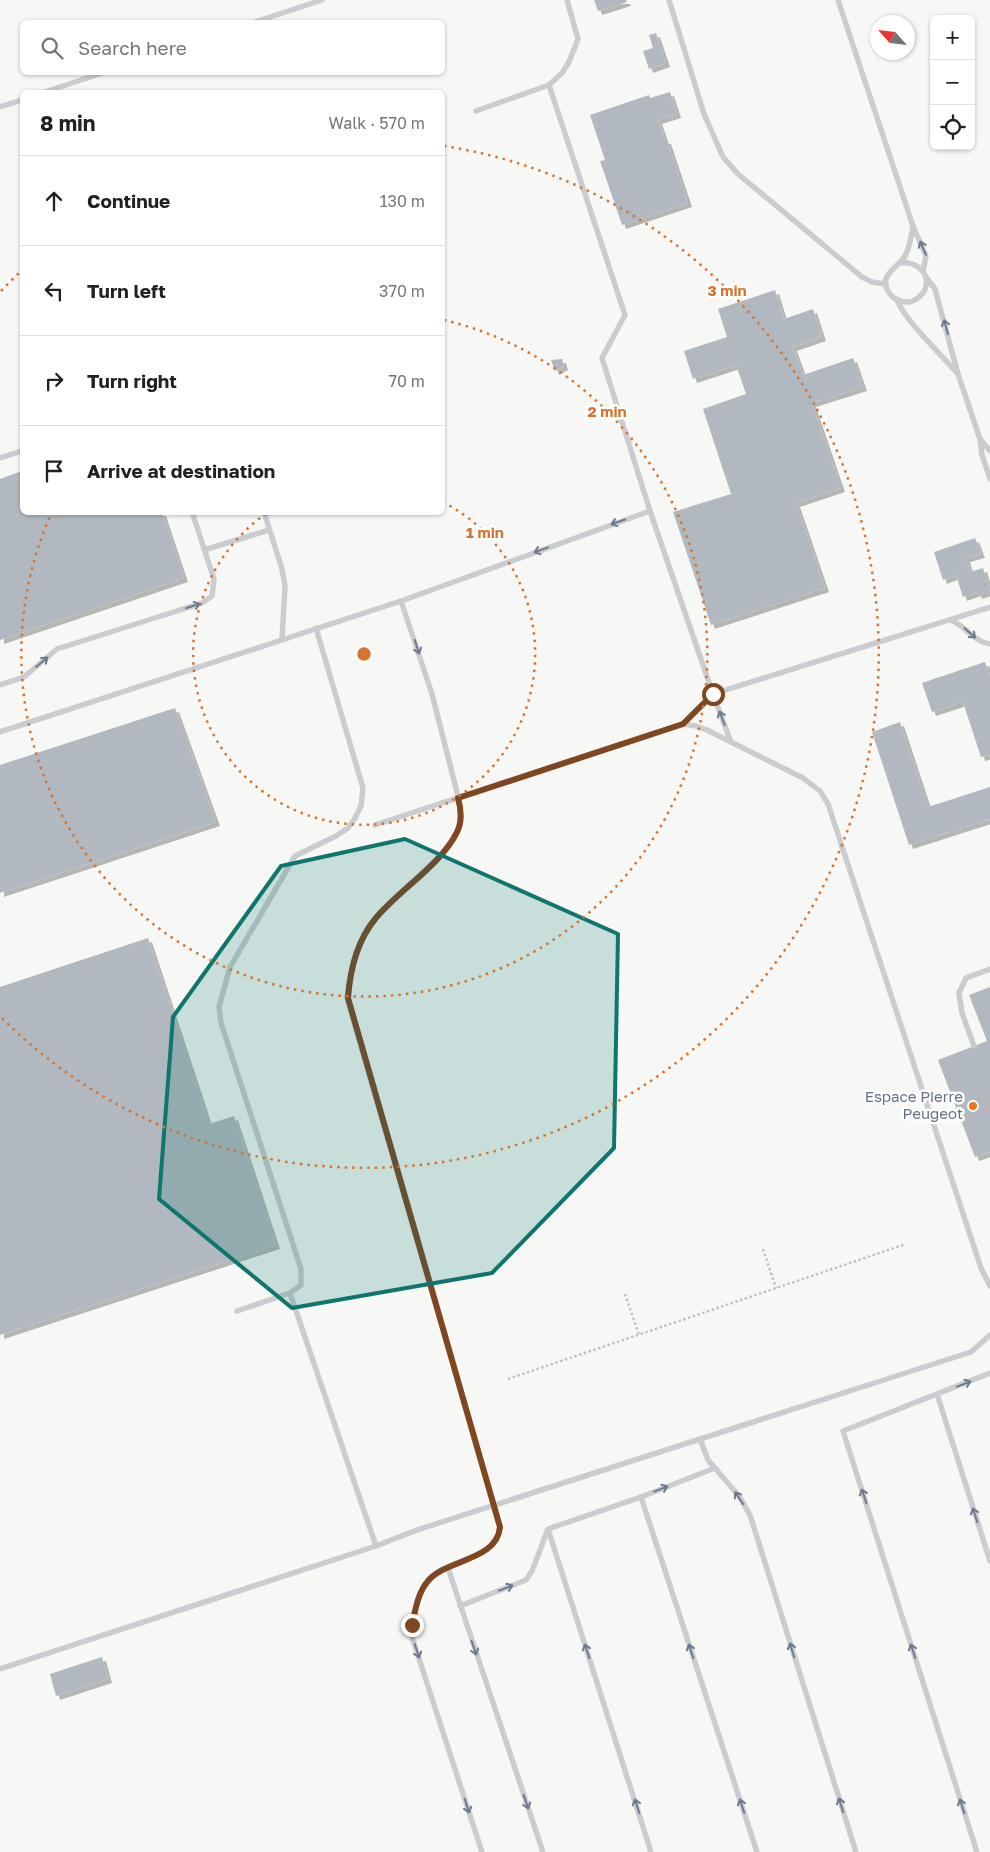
<!DOCTYPE html>
<meta charset="utf-8">
<style>
:root{--surface:#fff;--page:#f6f6f6;--text:#202124;--muted:#757577;--line:#e0e0e0}
body{margin:0;font-family:"Golos Text",sans-serif;background:var(--page);color:var(--text)}
.controls{position:absolute;right:15px;top:15px;display:grid;overflow:hidden;border-radius:8px;box-shadow:0 1px 4px #0004}
.controls button{width:45px;height:45px;display:grid;place-items:center;padding:0;border:0;border-bottom:1px solid var(--line);background:var(--surface);color:var(--text);font:25px sans-serif}
.compass{position:absolute;left:870px;top:15px;width:45px;height:45px;border-radius:50%;background:var(--surface);box-shadow:0 1px 4px #0004;rotate:297deg}
.stop{position:absolute;width:15px;height:15px;margin:-11px;border:4px solid #7e4720;border-radius:50%;background:#fff}
.stop.end{background:#7e4720;border-color:#fff;box-shadow:0 1px 5px #0008}
.list{margin:0;padding:0;list-style:none}
h2{display:flex;justify-content:space-between;align-items:center;height:65px;margin:0;padding:0 20px;font-size:21px}
h2 small{font-size:16px;font-weight:400;color:var(--muted)}
.list li{display:grid;grid-template-columns:32px 1fr auto;gap:15px;align-items:center;box-sizing:border-box;height:90px;padding:0 20px;border-top:1px solid var(--line)}
.list b{display:block;font-size:19px;white-space:nowrap}
.list em{font-size:16px;font-style:normal;color:var(--muted)}
.icon{flex:none;width:28px;height:28px;fill:none;stroke:currentColor;stroke-width:2;stroke-linecap:round;stroke-linejoin:round}
.map{position:relative;flex:none;width:990px;height:1852px;overflow:hidden}
.search{position:absolute;background:var(--surface);box-shadow:0 1px 4px #0004;left:20px;top:20px;width:425px;height:55px;display:flex;align-items:center;gap:12px;box-sizing:border-box;padding:0 18px;border-radius:8px;color:var(--muted);font-size:19px}
.panel{position:absolute;background:var(--surface);box-shadow:0 1px 4px #0004;left:20px;top:90px;width:425px;height:425px;border-radius:8px}
.map>svg:first-child{display:block}
.building{fill:#b2b8bf;filter:url(#shadow)}
.lines{fill:none;stroke-linecap:round;stroke-linejoin:round}
.path{stroke:#c0c2c5;stroke-width:2.5;stroke-dasharray:2.5 2.5;stroke-linecap:butt}
.service{stroke:#caccd0;stroke-width:5.5}
.oneway{stroke:#6e7a8f}
.route{stroke:#7e4720;stroke-width:6}
.marked{fill:#0f766e;fill-opacity:0.2;stroke:#0f766e;stroke-width:4;stroke-linejoin:round}
.ring{fill:none;stroke:#d57531;stroke-width:2.5;stroke-dasharray:2.5 5}
.poi-dot{fill:#f1761b;stroke:#fff;stroke-width:2}
.labels{text-anchor:middle;stroke-width:5;stroke-linejoin:round;paint-order:stroke}
.poi-label{font-size:15px;fill:#647188;stroke:#fff;text-anchor:end}
.centre{fill:#d57531;stroke:#fff;stroke-width:2.5}
.ring-label{font-size:15px;text-anchor:middle;font-weight:bold;fill:#d57531;stroke:#fff;stroke-width:5;stroke-linejoin:round;paint-order:stroke}
</style>
<div class="map">
<svg width="990" height="1852" viewBox="0 0 990 1852">
<defs>
<filter id="shadow"><feDropShadow dx="4" dy="4" stdDeviation="0" flood-color="#0004"/></filter>
</defs>
<rect width="100%" height="100%" fill="#f7f8f5"/>
<!-- building -->
<g class="building">
<path d="M 594,0 L 626,0 L 627,2 L 598,11 Z"/>
<path d="M 656,33 L 666,63 L 649,69 L 643,51 L 653,48 L 649,35 Z"/>
<path d="M 670,92 L 677,114 L 658,120 L 665,140 L 667,140 L 688,203 L 622,225 L 600,161 L 605,160 L 590,115 L 649,95 L 650,98 Z"/>
<path d="M 775,290 L 784,319 L 813,309 L 822,337 L 793,347 L 803,375 L 853,358 L 863,387 L 812,403 L 841,488 L 796,503 L 825,588 L 711,625 L 673,512 L 731,494 L 703,409 L 746,394 L 736,365 L 693,379 L 684,351 L 727,337 L 718,309 Z"/>
<path d="M 562,359 L 564,366 L 555,371 L 551,360 Z"/>
<path d="M 22,471 L 22,512 L 162,512 L 184,578 L 0,640 L 0,479 Z"/>
<path d="M 975,538 L 981,554 L 966,558 L 970,572 L 983,568 L 990,591 L 978,595 L 977,592 L 963,597 L 956,575 L 943,580 L 934,552 Z"/>
<path d="M 985,662 L 990,676 L 990,755 L 981,757 L 963,702 L 932,712 L 922,683 Z"/>
<path d="M 175,708 L 216,822 L 0,893 L 0,765 Z"/>
<path d="M 900,722 L 928,807 L 990,787 L 990,819 L 909,845 L 872,732 Z"/>
<path d="M 148,938 L 209,1124 L 234,1116 L 276,1245 L 0,1335 L 0,987 Z"/>
<path d="M 990,987 L 990,1152 L 975,1157 L 938,1060 L 987,1041 L 969,995 Z"/>
<path d="M 102,1657 L 108,1679 L 56,1696 L 50,1674 Z"/>
</g>
<g class="lines">
<!-- path -->
<g class="path">
<path d="M 763,1249 L 776,1288"/>
<path d="M 625,1294 L 639,1335"/>
<path d="M 508,1379 L 906,1244"/>
</g>
<!-- service -->
<g class="service">
<path d="M 669,0 L 704,114 L 723,157 L 738,174 L 862,277 L 872,282 L 886,284"/>
<path d="M 838,0 L 913,226 L 926,256 L 923,271"/>
<path d="M 255,22 L 322,0"/>
<path d="M 549,85 L 625,315 L 602,358 L 650,511 L 713,694 L 990,607"/>
<path d="M 45,92 L 105,72"/>
<path d="M 0,107 L 22,100"/>
<path d="M 476,111 L 549,85 L 562,73 L 569,62 L 578,39 L 567,0"/>
<path d="M 900,263 C 917,260 934,276 923,293 C 919,298 913,302 907,302 C 900,302 894,299 890,294 C 876,276 898,268 905,256 C 910,247 911,237 913,227"/>
<path d="M 926,277 L 935,289 L 958,374 L 980,439 L 982,455 L 990,479"/>
<path d="M 897,300 C 906,322 940,353 957,373"/>
<path d="M 980,439 L 990,451"/>
<path d="M 0,458 L 22,451"/>
<path d="M 264,512 L 282,569 L 285,586 L 282,639"/>
<path d="M 204,550 L 269,530"/>
<path d="M 401,601 L 432,694 L 460,804 C 461,814 461,822 458,831 C 454,840 446,848 440,855 C 419,878 394,896 375,920 C 357,942 350,970 347,998 L 500,1527 C 497,1562 443,1558 427,1582 C 416,1597 413,1620 412,1637 L 482,1852"/>
<path d="M 950,620 C 965,625 974,642 990,644"/>
<path d="M 0,685 L 24,677 L 57,649 L 202,603 L 212,596 L 214,579 L 192,512"/>
<path d="M 683,724 L 713,694 L 731,742"/>
<path d="M 0,732 L 401,601 L 650,511"/>
<path d="M 375,825 L 683,724 L 696,726 L 707,730 L 803,778 L 820,791 L 828,804 L 981,1268 L 990,1286"/>
<path d="M 974,1046 L 962,1013 L 959,993 L 966,978 L 990,969"/>
<path d="M 290,1293 L 376,1546"/>
<path d="M 237,1311 L 290,1293 L 301,1285 L 301,1269 L 221,1023 L 219,1007 L 230,967 L 295,856 L 336,836 L 348,828 L 355,818 L 361,806 L 363,788 L 316,628"/>
<path d="M 937,1394 L 990,1561"/>
<path d="M 700,1439 L 708,1460 L 739,1496 L 750,1515 L 856,1852"/>
<path d="M 641,1497 L 757,1852"/>
<path d="M 548,1529 L 651,1852"/>
<path d="M 448,1568 L 543,1852"/>
<path d="M 460,1606 L 526,1580 L 532,1571 L 548,1529 L 641,1497 L 715,1468"/>
<path d="M 0,1669 L 376,1546 L 417,1530 L 971,1352 L 990,1335"/>
<path d="M 977,1852 L 843,1431 L 990,1373"/>
</g>
</g>
<!-- one-way arrows -->
<defs><path id="oneway-shaft" d="M-6 0H5M1.5-3L5.5 0L1.5 3" fill="none" stroke-width="1.6" stroke-linecap="round" stroke-linejoin="round" transform="scale(1.25)"/></defs>
<g class="oneway">
<use href="#oneway-shaft" transform="translate(923 248) rotate(-113)"/>
<use href="#oneway-shaft" transform="translate(946 327) rotate(-105)"/>
<use href="#oneway-shaft" transform="translate(618 522) rotate(161)"/>
<use href="#oneway-shaft" transform="translate(541 550) rotate(160)"/>
<use href="#oneway-shaft" transform="translate(193 606) rotate(-18)"/>
<use href="#oneway-shaft" transform="translate(970 633) rotate(42)"/>
<use href="#oneway-shaft" transform="translate(417 647) rotate(72)"/>
<use href="#oneway-shaft" transform="translate(42 662) rotate(-40)"/>
<use href="#oneway-shaft" transform="translate(722 718) rotate(-111)"/>
<use href="#oneway-shaft" transform="translate(964 1384) rotate(-21)"/>
<use href="#oneway-shaft" transform="translate(661 1489) rotate(-21)"/>
<use href="#oneway-shaft" transform="translate(864 1496) rotate(-108)"/>
<use href="#oneway-shaft" transform="translate(739 1498) rotate(-124)"/>
<use href="#oneway-shaft" transform="translate(975 1515) rotate(-108)"/>
<use href="#oneway-shaft" transform="translate(506 1588) rotate(-21)"/>
<use href="#oneway-shaft" transform="translate(474 1648) rotate(71)"/>
<use href="#oneway-shaft" transform="translate(792 1650) rotate(-107)"/>
<use href="#oneway-shaft" transform="translate(417 1651) rotate(72)"/>
<use href="#oneway-shaft" transform="translate(587 1651) rotate(-108)"/>
<use href="#oneway-shaft" transform="translate(691 1651) rotate(-108)"/>
<use href="#oneway-shaft" transform="translate(913 1651) rotate(-108)"/>
<use href="#oneway-shaft" transform="translate(526 1802) rotate(71)"/>
<use href="#oneway-shaft" transform="translate(841 1805) rotate(-107)"/>
<use href="#oneway-shaft" transform="translate(467 1806) rotate(72)"/>
<use href="#oneway-shaft" transform="translate(637 1806) rotate(-108)"/>
<use href="#oneway-shaft" transform="translate(742 1806) rotate(-108)"/>
<use href="#oneway-shaft" transform="translate(962 1806) rotate(-108)"/>
</g>
<g class="lines">
<!-- route -->
<path class="route" d="M 412,1625 C 415,1611 418,1592 428,1581 C 446,1559 497,1561 500,1527 L 348,998 C 350,970 357,941 375,919 C 398,891 442,864 457,832 C 463,821 461,809 458,798 L 683,724 L 713,694"/>
</g>
<!-- marked area -->
<path class="marked" d="M 405,839 L 618,934 L 614,1148 L 492,1273 L 292,1308 L 159,1199 L 173,1017 L 281,866 Z"/>
<!-- distance rings -->
<g class="ring">
<path d="M443 502A171 171 0 1 1 267 513"/>
<path d="M444 320A343 343 0 1 1 51 514"/>
<path d="M1 291A514 514 0 0 1 20 272M444 146A514 514 0 1 1 1 1017"/>
</g>
<!-- markers -->
<circle class="poi-dot" cx="973" cy="1106" r="5"/>
<g class="labels">
<!-- poi labels -->
<g class="poi-label">
<text x="963" y="1102">Espace Pierre<tspan x="963" dy="17">Peugeot</tspan></text>
</g>
</g>
<circle cx="364" cy="654" r="8" class="centre"/>
<g class="ring-label">
<text x="727" y="296">3 min</text>
<text x="607" y="417">2 min</text>
<text x="485" y="538">1 min</text>
</g>
</svg>
<div class="controls">
<button>+</button>
<button>−</button>
<button><svg class="icon" aria-label="locate" viewBox="0 0 24 24"><circle cx="12" cy="12" r="6"/><path d="M12 2v4M12 18v4M2 12h4M18 12h4"/></svg></button>
</div>
<svg class="compass" viewBox="-18 -18 36 36"><path d="M0-13l5 13h-10z" fill="#e53935"/><path d="M0 13l5-13h-10z" fill="#757577"/></svg>
<div class="stop" style="left:713px;top:694px"></div>
<div class="stop end" style="left:412px;top:1625px"></div>
<div class="search"><svg class="icon" aria-label="search" viewBox="0 0 24 24"><circle cx="10" cy="10" r="6"/><path d="M15 15l6 6"/></svg>Search here</div>
<section class="panel">
<h2>8 min<small>Walk · 570 m</small></h2>
<ul class="list">
<li><svg class="icon" aria-label="ahead" viewBox="0 0 24 24"><path d="M12 20V5M6 11l6-6 6 6"/></svg><div><b>Continue</b></div><em>130 m</em></li>
<li><svg class="icon" aria-label="left" viewBox="0 0 24 24"><path d="M17 20v-9H6M10 6l-5 5 5 5"/></svg><div><b>Turn left</b></div><em>370 m</em></li>
<li><svg class="icon" aria-label="right" viewBox="0 0 24 24"><path d="M7 20v-9h11M14 6l5 5-5 5"/></svg><div><b>Turn right</b></div><em>70 m</em></li>
<li><svg class="icon" aria-label="arrive" viewBox="0 0 24 24"><path d="M6 21V4h12l-3 4 3 4H6"/></svg><div><b>Arrive at destination</b></div></li>
</ul>
</section>
</div>
